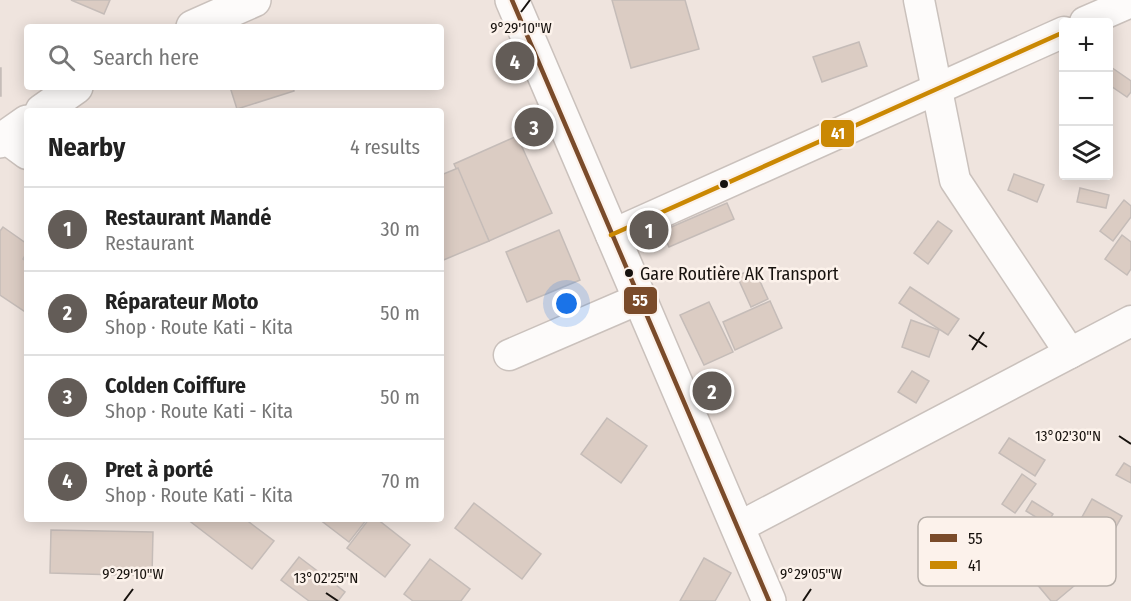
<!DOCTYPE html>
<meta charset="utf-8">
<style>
:root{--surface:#fff;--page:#f2f2f2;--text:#222;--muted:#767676;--line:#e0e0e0;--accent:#635c57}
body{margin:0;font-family:"Fira Sans Condensed",sans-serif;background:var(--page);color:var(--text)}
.controls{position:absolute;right:18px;top:18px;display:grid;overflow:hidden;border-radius:6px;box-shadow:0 3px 15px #0003}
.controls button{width:54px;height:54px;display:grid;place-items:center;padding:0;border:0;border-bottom:2px solid var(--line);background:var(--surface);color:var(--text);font:30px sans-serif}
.you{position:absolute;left:567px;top:304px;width:21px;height:21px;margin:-15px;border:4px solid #fff;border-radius:50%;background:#1a73e8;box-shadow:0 0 0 9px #1a73e833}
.badge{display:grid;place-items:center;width:39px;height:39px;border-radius:50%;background:var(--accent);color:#fff;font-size:20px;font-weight:700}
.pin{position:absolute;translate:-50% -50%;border:3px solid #fff;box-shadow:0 2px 6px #0006}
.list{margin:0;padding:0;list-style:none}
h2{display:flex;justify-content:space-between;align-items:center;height:78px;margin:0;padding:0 24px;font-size:26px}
h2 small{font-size:20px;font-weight:400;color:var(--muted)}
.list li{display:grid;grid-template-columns:39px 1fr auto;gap:18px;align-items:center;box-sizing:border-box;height:84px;padding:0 24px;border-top:2px solid var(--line)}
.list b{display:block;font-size:22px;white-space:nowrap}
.list p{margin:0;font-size:20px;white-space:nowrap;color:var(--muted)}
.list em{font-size:20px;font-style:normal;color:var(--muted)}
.icon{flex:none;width:33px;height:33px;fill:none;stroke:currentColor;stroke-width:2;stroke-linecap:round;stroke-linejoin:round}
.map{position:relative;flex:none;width:1131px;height:601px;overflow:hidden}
.search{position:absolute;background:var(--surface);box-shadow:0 3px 15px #0003;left:24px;top:24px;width:420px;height:66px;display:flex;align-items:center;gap:15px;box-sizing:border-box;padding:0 21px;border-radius:6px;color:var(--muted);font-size:22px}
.panel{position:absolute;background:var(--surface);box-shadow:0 3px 15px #0003;left:24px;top:108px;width:420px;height:414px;border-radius:6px}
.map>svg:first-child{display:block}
.building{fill:#dbccc3;stroke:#c5bcb8;stroke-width:1.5}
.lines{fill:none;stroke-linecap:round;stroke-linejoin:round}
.minor-casing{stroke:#cac1bc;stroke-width:33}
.major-casing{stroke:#cac1bc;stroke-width:36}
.minor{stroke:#fdfbfa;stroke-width:30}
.major{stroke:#fdfbfa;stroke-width:33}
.bus-1-casing{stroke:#fcf2eb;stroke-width:9}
.bus-2-casing{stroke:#fcf2eb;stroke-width:9}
.bus-1{stroke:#7a4b2a;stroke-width:4.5}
.bus-2{stroke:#ca8803;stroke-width:4.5}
.ticks{fill:none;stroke:#17120e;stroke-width:2}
.bus-dot{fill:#17120e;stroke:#fcf2eb;stroke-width:2}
.labels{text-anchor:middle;stroke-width:5;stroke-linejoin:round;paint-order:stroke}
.bus-label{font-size:18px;fill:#17120e;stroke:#fcf2eb;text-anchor:start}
.key{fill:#fcf2eb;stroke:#b7afa9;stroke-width:1.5}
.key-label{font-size:16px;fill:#17120e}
.ticks-label{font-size:15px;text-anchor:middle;fill:#17120e;stroke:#fcf2eb;stroke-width:5;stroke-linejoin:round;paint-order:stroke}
.line-badge{stroke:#fcf2eb;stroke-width:2}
.badge-label{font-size:16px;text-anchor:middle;font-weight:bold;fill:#fff}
</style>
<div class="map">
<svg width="1131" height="601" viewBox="0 0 1131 601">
<rect width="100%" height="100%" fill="#efe4de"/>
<!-- building -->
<g class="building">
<path d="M 71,0 L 110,0 L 104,14 Z"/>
<path d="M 612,0 L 685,0 L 699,49 L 631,68 Z"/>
<path d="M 859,42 L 867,66 L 822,82 L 813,57 Z"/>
<path d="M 1108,65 L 1131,81 L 1131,92 L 1127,97 L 1108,84 Z"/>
<rect x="0" y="68" width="1" height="28"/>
<path d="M 230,87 L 293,87 L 294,91 L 237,109 Z"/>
<path d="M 517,136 L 552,213 L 489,241 L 454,164 Z"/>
<path d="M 458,168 L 489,241 L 441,261 L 441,175 Z"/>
<path d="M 1014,174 L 1044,185 L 1037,202 L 1008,190 Z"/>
<path d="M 1080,188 L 1109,195 L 1106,208 L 1077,202 Z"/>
<path d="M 1124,200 L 1131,206 L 1131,217 L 1113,241 L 1100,231 Z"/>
<path d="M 727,203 L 734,219 L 669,247 L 662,231 Z"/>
<path d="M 938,221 L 952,231 L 928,264 L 914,253 Z"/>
<path d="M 3,227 L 27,244 L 27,252 L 23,259 L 27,262 L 27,313 L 0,295 L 0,231 Z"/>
<path d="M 559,230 L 580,280 L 527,302 L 506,252 Z"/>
<path d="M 1122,235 L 1131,242 L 1131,269 L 1127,275 L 1105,259 Z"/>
<path d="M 754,268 L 768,299 L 751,307 L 737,276 Z"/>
<path d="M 910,287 L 959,319 L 948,335 L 899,303 Z"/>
<path d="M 770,301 L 782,328 L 735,350 L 723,322 Z"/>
<path d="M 709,302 L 733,352 L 704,365 L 680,315 Z"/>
<path d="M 911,320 L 939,330 L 929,357 L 902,347 Z"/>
<path d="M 912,371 L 929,381 L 916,403 L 898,392 Z"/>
<path d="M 607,418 L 647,446 L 621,483 L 581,454 Z"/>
<path d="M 1009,438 L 1045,460 L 1035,476 L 999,453 Z"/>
<path d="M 1124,463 L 1131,467 L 1131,483 L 1116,475 Z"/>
<path d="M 1022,474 L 1036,484 L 1015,513 L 1002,504 Z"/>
<path d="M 1092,499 L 1122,516 L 1107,543 L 1077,526 Z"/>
<path d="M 1032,501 L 1053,514 L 1047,524 L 1026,511 Z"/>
<path d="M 474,503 L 541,554 L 522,579 L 455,528 Z"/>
<path d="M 187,519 L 245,519 L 274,541 L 252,569 Z"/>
<path d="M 319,519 L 367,519 L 349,542 Z"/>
<path d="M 369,519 L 377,519 L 410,545 L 385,577 L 347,548 Z"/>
<path d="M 51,530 L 153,532 L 152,576 L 50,573 Z"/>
<path d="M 299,557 L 345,592 L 338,601 L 309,601 L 281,580 Z"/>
<path d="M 704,558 L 731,573 L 715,601 L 680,601 Z"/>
<path d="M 430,559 L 470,589 L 461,601 L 413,601 L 404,594 Z"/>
<path d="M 1057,566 L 1074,586 L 1056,601 L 1051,601 L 1036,583 Z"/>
</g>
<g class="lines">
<!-- minor casing -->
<g class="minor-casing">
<g id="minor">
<path d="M 919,0 L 955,180 L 1070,353"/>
<path d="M 1085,22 L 1131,2"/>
<path d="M 4,137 L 27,154"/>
<path d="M 611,235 L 1064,32"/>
<path d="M 509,355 L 639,299"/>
<path d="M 737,528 L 1131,321"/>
</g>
</g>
<!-- major casing -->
<g class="major-casing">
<g id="major">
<path d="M 512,0 L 769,601"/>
<path d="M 193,27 L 254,0"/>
<path d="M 42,111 L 76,87"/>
<path d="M 0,141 L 27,122"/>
</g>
</g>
<!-- minor -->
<use href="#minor" class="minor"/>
<!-- major -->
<use href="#major" class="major"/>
<!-- bus-1 casing -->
<g class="bus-1-casing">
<path id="bus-1" d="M 512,0 L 769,601"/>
</g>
<!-- bus-2 casing -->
<g class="bus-2-casing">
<path id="bus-2" d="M 611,235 L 1064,32"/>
</g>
<!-- bus-1 -->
<use href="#bus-1" class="bus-1"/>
<!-- bus-2 -->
<use href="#bus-2" class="bus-2"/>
</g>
<!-- ticks -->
<path class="ticks" d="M 521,12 L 530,0M 969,335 L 987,347M 972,350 L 984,332M 1119,436 L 1131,444M 326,593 L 338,601M 124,601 L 133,589M 803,601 L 811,589"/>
<!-- markers -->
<g class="bus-dot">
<circle cx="724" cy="184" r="5"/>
<circle cx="629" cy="273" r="5"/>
</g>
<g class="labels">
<!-- bus labels -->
<g class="bus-label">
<text x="640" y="280">Gare Routière AK Transport</text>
</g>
</g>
<!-- legend -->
<rect x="918" y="517" width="198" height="69" rx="9" class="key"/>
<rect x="930" y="534" width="27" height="8" fill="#7a4b2a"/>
<rect x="930" y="561" width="27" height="8" fill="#ca8803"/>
<g class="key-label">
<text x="968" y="544">55</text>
<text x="968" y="571">41</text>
</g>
<g class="ticks-label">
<text x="521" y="33">9°29'10"W</text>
<text x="1068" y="441">13°02'30"N</text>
<text x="133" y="579">9°29'10"W</text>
<text x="811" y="579">9°29'05"W</text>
<text x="326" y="583">13°02'25"N</text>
</g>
<g class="line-badge">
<rect x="820" y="119" width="35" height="29" rx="6" fill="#ca8803"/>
<rect x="623" y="286" width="35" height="29" rx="6" fill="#7a4b2a"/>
</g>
<g class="badge-label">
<text x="838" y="139">41</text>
<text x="640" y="306">55</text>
</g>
</svg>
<div class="controls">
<button>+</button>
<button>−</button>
<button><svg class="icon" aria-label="layers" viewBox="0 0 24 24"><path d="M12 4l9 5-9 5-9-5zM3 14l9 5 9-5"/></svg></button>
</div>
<div class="you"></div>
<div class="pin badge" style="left:649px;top:230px">1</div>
<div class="pin badge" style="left:712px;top:391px">2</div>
<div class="pin badge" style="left:534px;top:127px">3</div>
<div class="pin badge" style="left:515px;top:61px">4</div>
<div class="search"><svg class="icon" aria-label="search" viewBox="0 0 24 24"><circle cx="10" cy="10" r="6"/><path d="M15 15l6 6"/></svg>Search here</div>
<section class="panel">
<h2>Nearby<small>4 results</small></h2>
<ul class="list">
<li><span class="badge">1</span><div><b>Restaurant Mandé</b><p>Restaurant</p></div><em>30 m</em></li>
<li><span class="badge">2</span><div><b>Réparateur Moto</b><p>Shop · Route Kati - Kita</p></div><em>50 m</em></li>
<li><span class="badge">3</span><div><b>Colden Coiffure</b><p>Shop · Route Kati - Kita</p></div><em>50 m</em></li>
<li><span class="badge">4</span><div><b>Pret à porté</b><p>Shop · Route Kati - Kita</p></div><em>70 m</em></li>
</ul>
</section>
</div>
